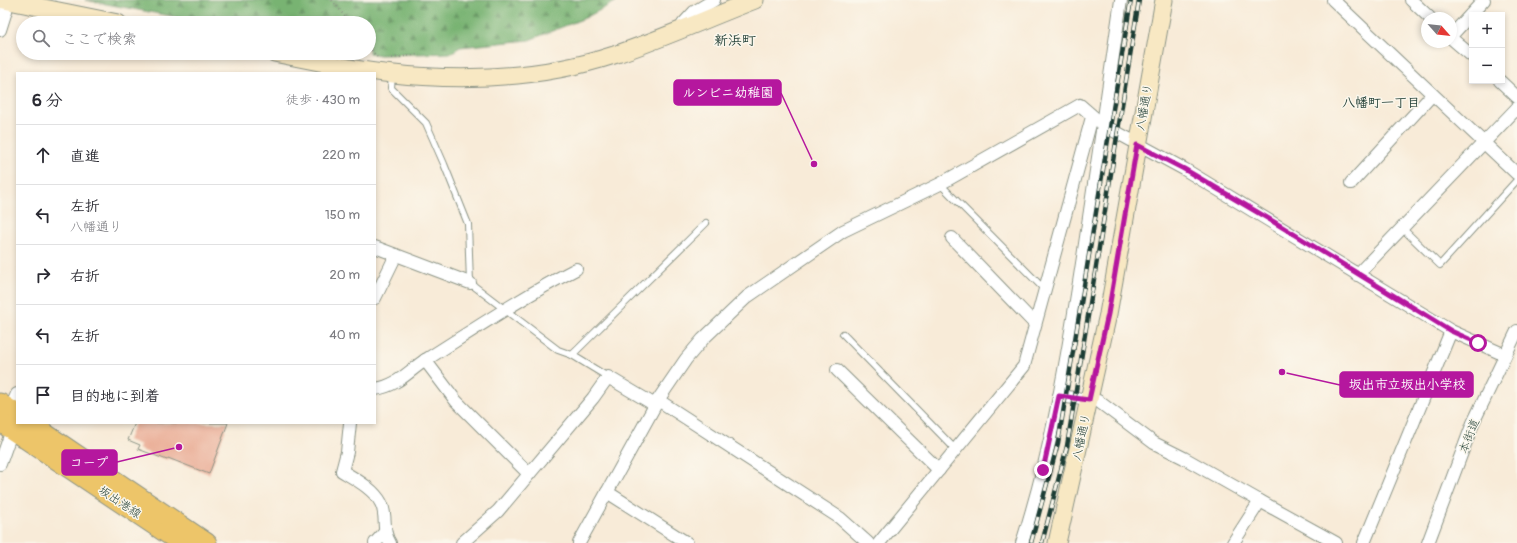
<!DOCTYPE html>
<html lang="ja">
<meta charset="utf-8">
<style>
:root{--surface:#fff;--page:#f2f2f3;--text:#2b2b33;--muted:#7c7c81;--line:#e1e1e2}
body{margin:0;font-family:Pangolin,"Klee One",sans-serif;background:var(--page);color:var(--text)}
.controls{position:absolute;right:12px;top:12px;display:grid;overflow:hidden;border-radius:0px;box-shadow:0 2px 6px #0003}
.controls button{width:36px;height:36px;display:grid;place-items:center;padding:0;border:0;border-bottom:1px solid var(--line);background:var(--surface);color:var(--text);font:20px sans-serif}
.compass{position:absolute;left:1421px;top:12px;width:36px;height:36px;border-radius:50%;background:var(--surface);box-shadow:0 2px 6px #0003;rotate:117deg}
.stop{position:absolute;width:12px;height:12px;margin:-9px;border:3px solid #b5179e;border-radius:50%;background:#fff}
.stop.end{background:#b5179e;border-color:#fff;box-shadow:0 1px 4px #0008}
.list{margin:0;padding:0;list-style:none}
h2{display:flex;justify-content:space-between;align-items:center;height:52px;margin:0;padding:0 16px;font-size:17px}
h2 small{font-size:13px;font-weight:400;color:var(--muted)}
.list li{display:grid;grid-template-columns:26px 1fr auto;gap:12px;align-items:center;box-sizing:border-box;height:60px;padding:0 16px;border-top:1px solid var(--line)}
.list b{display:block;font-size:15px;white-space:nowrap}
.list p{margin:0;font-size:13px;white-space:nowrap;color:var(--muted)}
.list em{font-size:13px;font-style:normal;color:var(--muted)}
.icon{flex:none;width:22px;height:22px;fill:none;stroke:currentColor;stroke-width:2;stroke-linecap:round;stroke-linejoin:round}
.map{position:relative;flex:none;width:1517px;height:543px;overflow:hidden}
.search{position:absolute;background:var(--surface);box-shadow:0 2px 6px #0003;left:16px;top:16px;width:360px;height:44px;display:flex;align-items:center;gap:10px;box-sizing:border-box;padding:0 14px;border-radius:22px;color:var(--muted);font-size:15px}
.panel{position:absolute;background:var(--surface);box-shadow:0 2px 6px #0003;left:16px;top:72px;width:360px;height:352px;border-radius:0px}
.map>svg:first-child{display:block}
.forest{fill:url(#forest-firs);stroke:#4c7853}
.building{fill:#eaae97}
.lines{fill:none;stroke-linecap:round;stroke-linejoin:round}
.lane-casing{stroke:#8c9486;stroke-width:8}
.street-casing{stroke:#8c9486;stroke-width:14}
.secondary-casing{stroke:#8c9486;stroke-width:19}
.primary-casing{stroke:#8c9486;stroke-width:21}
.path{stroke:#8c9486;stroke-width:2;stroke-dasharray:1 3;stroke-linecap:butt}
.lane{stroke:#fff;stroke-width:6}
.street{stroke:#fff;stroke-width:12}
.secondary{stroke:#f8e8c3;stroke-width:17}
.primary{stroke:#edc569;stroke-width:19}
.rail-casing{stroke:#1f3d34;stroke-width:4.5}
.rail{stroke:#fbf7ec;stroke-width:3;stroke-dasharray:9;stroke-linecap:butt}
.route{stroke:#b5179e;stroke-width:5}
.labels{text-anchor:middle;stroke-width:3;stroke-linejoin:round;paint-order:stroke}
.street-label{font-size:12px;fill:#1f3d34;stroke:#fbf7ec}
.neighbourhood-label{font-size:13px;font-weight:bold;fill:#1f3d34;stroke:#fbf7ec}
.quarter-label{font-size:14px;font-weight:bold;fill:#1f3d34;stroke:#fbf7ec}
.leader{fill:none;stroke:#b5179e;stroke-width:1.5}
.callout-dot{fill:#b5179e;stroke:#fbf7ec;stroke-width:1.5}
.callout{fill:#b5179e;stroke:#b5179e;stroke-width:1.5}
.callout-label{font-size:13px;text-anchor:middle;font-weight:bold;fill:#fff}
</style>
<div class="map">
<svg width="1517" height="543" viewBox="0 0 1517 543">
<defs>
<pattern id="forest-firs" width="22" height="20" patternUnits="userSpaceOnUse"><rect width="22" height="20" fill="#78b372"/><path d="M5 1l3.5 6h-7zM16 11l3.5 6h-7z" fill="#62935e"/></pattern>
</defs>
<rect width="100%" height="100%" fill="#fbf7ec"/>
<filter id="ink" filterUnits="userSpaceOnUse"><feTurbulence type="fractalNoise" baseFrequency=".025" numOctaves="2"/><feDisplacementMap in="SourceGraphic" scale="8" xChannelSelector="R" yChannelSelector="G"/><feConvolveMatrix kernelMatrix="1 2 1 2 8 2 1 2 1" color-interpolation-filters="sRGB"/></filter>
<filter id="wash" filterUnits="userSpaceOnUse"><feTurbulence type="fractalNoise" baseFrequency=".012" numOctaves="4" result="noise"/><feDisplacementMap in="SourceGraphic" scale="16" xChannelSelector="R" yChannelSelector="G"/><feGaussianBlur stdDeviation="0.9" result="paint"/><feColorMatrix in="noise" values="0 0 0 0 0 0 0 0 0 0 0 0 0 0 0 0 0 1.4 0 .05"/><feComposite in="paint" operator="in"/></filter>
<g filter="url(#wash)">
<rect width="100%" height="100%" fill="#f8ebd8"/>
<!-- forest -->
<path class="forest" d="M 85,0 L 619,0 L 585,18 L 529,40 L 460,47 L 451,53 L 380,55 L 369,53 L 369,23 L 208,23 Z"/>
<g id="blocks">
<!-- building -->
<path class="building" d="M 135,423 L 228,423 L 209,474 L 168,458 L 167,460 L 138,449 L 140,445 L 128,440 Z"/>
</g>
</g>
<g filter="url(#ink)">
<use href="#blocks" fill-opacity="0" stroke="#8c9486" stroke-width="1"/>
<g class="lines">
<!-- lane casing -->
<g class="lane-casing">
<g id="lane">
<path d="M 392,75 L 391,88 L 426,123 L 444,164 L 468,224 L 470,283 L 558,350 L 572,355 L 608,377"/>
<path d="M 940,184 L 1045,290"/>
<path d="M 1402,228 L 1440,265 L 1517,180"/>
<path d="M 843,334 L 956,450"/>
<path d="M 572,355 L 706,223"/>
</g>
</g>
<!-- street casing -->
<g class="street-casing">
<g id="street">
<path d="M 1333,0 L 1517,174"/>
<path d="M 1411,0 L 1430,18"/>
<path d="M 683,28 L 683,24 L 694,12 L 714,0"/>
<path d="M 0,30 L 6,11 L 7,0"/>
<path d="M 1451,36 L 1484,0"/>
<path d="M 1451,38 L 1472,56"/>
<path d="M 1500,81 L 1517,97"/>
<path d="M 1351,183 L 1432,95"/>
<path d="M 952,238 L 1035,324"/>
<path d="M 375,247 L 470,283"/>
<path d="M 1357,275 L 1517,108"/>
<path d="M 375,298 L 396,255"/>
<path d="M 425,360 L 456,401 L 529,474"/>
<path d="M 837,370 L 939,470"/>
<path d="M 375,389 C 398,386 408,371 427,359 C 476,328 524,296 576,269"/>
<path d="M 1059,396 L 1098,401 L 1154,443 L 1184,458 L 1260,501"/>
<path d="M 658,400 L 840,518 L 868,543"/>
<path d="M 350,423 L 347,452 L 342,471 C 355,479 374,489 381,503 C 388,516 381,531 390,543"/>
<path d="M 0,464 L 12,430 L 10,410 L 17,394"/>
<path d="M 607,492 L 687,543"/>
<path d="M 375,543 L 385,532"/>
<path d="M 462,543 L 498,511 L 593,398 L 608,377 L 655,405"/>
<path d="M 579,543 L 658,400 L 686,359 L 703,339 L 747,297 L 843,231 L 940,184 L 1080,105 L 1103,125 L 1184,169 L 1451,331 L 1505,355"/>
<path d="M 879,543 L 1024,366 L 1092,117"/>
<path d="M 1022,543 C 1052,450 1068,353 1083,257 C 1096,171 1109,86 1121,0"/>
<path d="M 1233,543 L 1260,501 L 1336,543"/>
<path d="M 1364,543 L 1451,331"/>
<path d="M 1428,543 L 1473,423 L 1517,331"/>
</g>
</g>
<!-- secondary casing -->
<g class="secondary-casing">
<g id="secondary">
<path d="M 4,0 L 118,23"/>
<path d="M 274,53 C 311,60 348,69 384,73 C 461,82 541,79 614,55 C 662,39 708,18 755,0"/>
<path d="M 1057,543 L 1108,314 L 1164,0"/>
</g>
</g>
<!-- primary casing -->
<g class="primary-casing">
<g id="primary">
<path d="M 0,403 L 17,414"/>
<path d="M 0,422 L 181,543"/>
<path d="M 30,423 L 207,543"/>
</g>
</g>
<!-- path -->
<g class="path">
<path d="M 332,0 L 350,23"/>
<path d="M 369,47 L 377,57"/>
<path d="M 392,58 L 420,54"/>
</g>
<!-- lane -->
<use href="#lane" class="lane"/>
<!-- street -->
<use href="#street" class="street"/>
<!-- secondary -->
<use href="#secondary" class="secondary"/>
<!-- primary -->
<use href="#primary" class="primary"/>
<!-- rail casing -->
<g class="rail-casing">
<g id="rail">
<path d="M 1031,543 L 1058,443 L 1131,0"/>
<path d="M 1042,543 L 1067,446 L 1139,0"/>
</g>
</g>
<!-- rail -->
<use href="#rail" class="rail"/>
</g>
</g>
<g class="lines" filter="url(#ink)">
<!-- route -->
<path class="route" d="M 1043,470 L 1059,396 L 1089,400 L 1108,314 L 1137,145 L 1184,169 L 1274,222 L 1451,331 L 1478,343"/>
</g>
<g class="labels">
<!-- street labels -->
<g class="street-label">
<text transform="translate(1144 107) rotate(-80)" y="4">八幡通り</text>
<text transform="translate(1469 436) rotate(-69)" y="4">本街道</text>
<text transform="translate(1081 437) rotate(-78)" y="4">八幡通り</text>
<text transform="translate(120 502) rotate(34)" y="4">坂出港線</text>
</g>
<!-- neighbourhood labels -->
<g class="neighbourhood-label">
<text x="1381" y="107">八幡町一丁目</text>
</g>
<!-- quarter labels -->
<g class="quarter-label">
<text x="735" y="45">新浜町</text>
</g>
</g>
<!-- callouts -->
<path class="leader" d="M814 164L781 93M1282 372L1340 385M179 447L117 462"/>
<g class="callout-dot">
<circle cx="814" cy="164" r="4"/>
<circle cx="1282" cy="372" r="4"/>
<circle cx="179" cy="447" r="4"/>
</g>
<g class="callout">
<rect x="674" y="80" width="107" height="25" rx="4"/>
<rect x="1340" y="372" width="133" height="25" rx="4"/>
<rect x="62" y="450" width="55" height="25" rx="4"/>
</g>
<g class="callout-label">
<text x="728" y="97">ルンビニ幼稚園</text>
<text x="1407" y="389">坂出市立坂出小学校</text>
<text x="89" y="467">コープ</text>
</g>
</svg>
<div class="controls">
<button>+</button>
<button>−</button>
</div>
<svg class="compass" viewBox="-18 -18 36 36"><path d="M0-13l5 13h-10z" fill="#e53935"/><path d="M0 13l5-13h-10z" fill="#7c7c81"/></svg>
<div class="stop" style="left:1478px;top:343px"></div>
<div class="stop end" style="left:1043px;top:470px"></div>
<div class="search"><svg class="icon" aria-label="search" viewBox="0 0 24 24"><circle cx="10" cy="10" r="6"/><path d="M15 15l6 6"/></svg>ここで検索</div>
<section class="panel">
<h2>6 分<small>徒歩 · 430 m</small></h2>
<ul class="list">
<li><svg class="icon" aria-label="ahead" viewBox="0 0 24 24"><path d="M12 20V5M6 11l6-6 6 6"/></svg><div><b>直進</b></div><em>220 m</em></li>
<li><svg class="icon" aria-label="left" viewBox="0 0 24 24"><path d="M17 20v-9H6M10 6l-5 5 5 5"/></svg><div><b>左折</b><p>八幡通り</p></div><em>150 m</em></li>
<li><svg class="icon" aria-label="right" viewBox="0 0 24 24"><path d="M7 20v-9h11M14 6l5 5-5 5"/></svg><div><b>右折</b></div><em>20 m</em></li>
<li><svg class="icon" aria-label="left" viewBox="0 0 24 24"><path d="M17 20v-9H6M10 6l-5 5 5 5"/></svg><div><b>左折</b></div><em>40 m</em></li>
<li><svg class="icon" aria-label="arrive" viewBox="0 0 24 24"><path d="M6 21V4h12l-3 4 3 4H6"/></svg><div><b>目的地に到着</b></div></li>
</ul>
</section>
</div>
